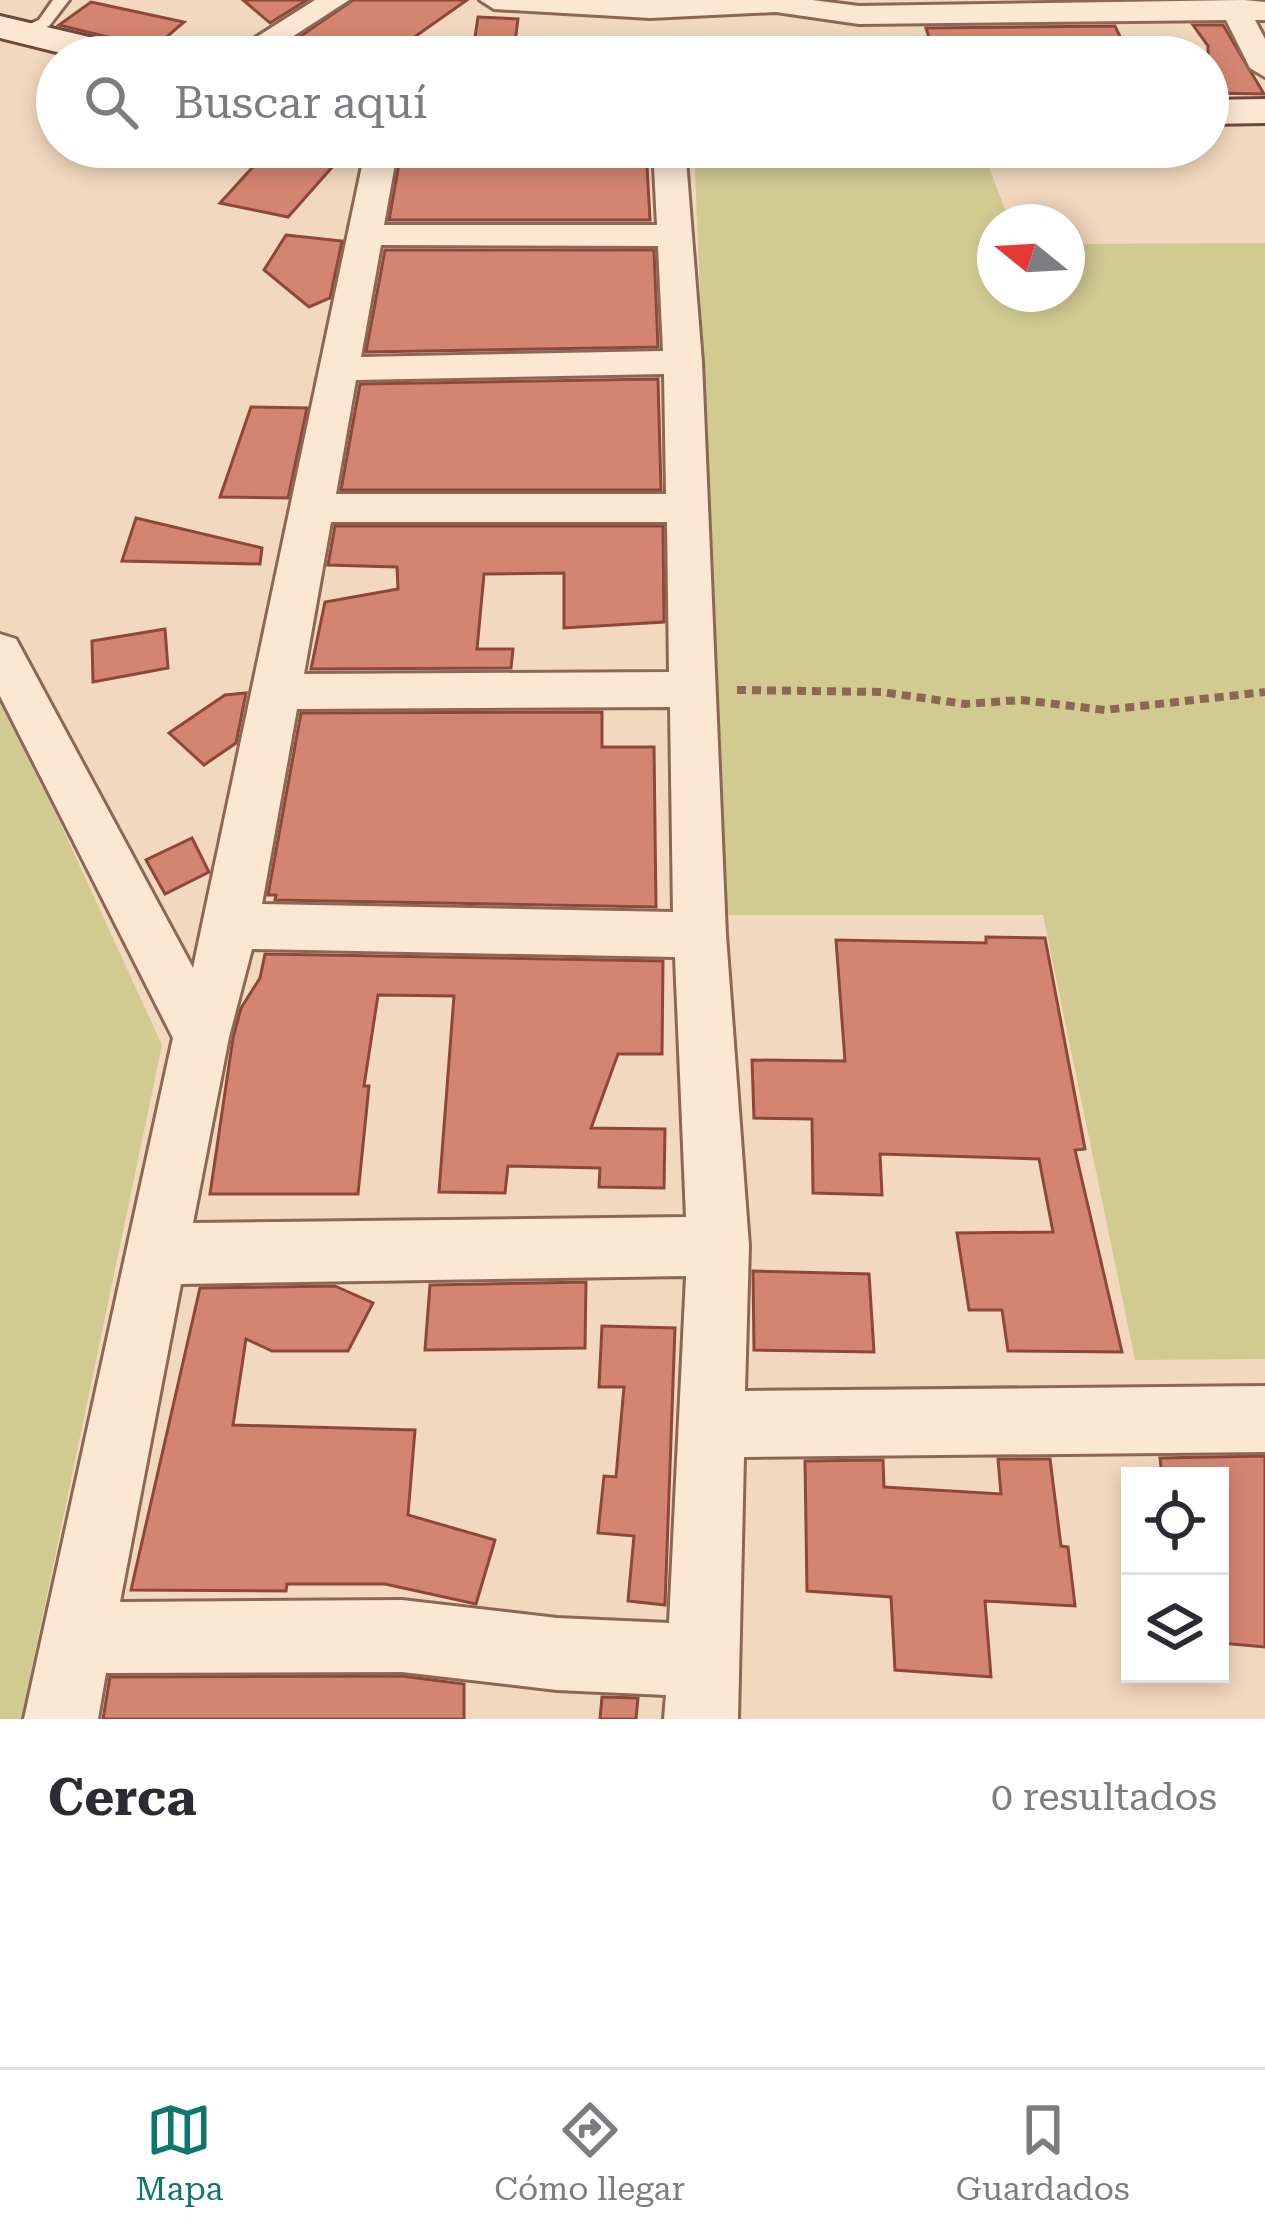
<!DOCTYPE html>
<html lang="es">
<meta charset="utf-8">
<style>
:root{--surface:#fff;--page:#f2f2f3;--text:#2b2b33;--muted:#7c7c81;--line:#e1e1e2;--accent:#0f766e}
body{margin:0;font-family:"Roboto Serif",serif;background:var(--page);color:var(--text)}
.controls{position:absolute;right:36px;bottom:36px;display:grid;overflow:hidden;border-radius:0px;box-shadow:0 6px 18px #0003}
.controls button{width:108px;height:108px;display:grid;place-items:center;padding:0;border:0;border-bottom:3px solid var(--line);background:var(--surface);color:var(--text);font:60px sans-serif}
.compass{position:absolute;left:977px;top:204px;width:108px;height:108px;border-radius:50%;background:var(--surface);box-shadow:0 6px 18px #0003;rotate:288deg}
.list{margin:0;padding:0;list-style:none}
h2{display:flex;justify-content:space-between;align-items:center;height:156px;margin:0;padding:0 48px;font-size:51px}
h2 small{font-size:39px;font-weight:400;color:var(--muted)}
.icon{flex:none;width:66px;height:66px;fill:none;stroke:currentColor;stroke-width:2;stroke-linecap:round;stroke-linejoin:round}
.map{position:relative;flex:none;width:1265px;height:1719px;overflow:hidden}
.search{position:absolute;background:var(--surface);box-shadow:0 6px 18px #0003;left:36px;right:36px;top:36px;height:132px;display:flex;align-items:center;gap:30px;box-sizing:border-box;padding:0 42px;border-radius:66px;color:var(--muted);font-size:45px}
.sheet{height:348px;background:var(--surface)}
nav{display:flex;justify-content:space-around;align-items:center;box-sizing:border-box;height:168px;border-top:3px solid var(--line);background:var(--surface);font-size:33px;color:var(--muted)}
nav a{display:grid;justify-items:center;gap:6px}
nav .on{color:var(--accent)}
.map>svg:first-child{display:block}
.green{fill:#d1cb92}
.building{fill:#d48571;stroke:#8d4839;stroke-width:3}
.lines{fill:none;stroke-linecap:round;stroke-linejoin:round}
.lane-casing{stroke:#8c6755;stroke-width:6}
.street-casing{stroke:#8c6755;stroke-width:6}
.secondary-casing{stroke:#6e4839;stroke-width:6}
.path{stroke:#8c6755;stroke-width:8;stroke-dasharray:9 6;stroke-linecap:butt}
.lane{fill:#fce7d3;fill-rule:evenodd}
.street{fill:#fce7d3;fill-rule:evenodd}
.secondary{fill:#fce7d3;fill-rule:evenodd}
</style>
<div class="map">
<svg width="1265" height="1719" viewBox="0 0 1265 1719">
<rect width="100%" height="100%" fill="#f2d8bf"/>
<!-- green -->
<g class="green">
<path d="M 694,147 L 981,147 L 1010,222 L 995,222 L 995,294 L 1067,294 L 1067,244 L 1265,243 L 1265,1359 L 1135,1360 L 1043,915 L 726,915 Z"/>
<path d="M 0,692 L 162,1045 L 21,1719 L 0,1719 Z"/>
</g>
<!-- building -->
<g class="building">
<path d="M 243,0 L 307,0 L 270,23 Z"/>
<path d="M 353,0 L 467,0 L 386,57 L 309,57 L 292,42 Z"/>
<path d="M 91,2 L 184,22 L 148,53 L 141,45 L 59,25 Z"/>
<path d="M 478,17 L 518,19 L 513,57 L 472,57 Z"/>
<path d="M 1193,25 L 1223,25 L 1264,94 L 1208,93 L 1208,46 Z"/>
<path d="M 1115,26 L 1125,47 L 1049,48 L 1046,39 L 931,44 L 926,28 Z"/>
<path d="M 271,147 L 350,147 L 288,217 L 220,203 Z"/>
<path d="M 402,147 L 646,147 L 650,220 L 389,220 Z"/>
<path d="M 286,235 L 342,241 L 330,298 L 309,307 L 264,270 Z"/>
<path d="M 385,250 L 654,250 L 658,347 L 366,352 Z"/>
<path d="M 658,379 L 661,490 L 341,490 L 360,384 Z"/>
<path d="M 251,407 L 307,408 L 288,498 L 220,497 Z"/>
<path d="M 136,518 L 262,548 L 260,564 L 122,561 Z"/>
<path d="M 335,526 L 663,526 L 664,622 L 564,628 L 564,573 L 484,574 L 477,649 L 513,649 L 511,668 L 311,669 L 325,602 L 398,589 L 397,567 L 328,565 Z"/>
<path d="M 165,629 L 168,668 L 93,682 L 92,641 Z"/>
<path d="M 246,693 L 236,743 L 204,765 L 169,733 L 225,695 Z"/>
<path d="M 602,712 L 602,747 L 654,747 L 656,907 L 275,900 L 276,895 L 268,895 L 301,713 Z"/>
<path d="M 192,838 L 209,872 L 165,894 L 146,860 Z"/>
<path d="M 986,937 L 1045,938 L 1085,1149 L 1075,1150 L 1122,1352 L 1008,1351 L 1002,1310 L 969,1310 L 957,1233 L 1053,1232 L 1039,1159 L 880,1154 L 882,1195 L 813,1193 L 812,1119 L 754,1118 L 752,1060 L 845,1061 L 836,940 L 986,943 Z"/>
<path d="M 265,954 L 663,961 L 662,1054 L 618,1054 L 591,1128 L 665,1129 L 664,1188 L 599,1187 L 600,1168 L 508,1166 L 505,1193 L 439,1192 L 454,996 L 378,995 L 364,1086 L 369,1086 L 358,1194 L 210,1194 L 233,1038 L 241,1008 L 260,978 Z"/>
<path d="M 753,1271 L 869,1274 L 874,1352 L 754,1350 Z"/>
<path d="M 586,1282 L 585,1348 L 425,1350 L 430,1285 Z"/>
<path d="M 335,1286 L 373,1303 L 348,1351 L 272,1351 L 246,1339 L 233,1425 L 415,1430 L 408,1515 L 495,1540 L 476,1604 L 385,1584 L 287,1584 L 286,1591 L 131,1590 L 200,1288 Z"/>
<path d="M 602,1326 L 675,1328 L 665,1605 L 628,1601 L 634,1536 L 598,1533 L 604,1476 L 616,1477 L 624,1387 L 599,1387 Z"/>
<path d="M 1265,1456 L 1265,1647 L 1220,1643 L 1220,1476 L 1162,1476 L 1160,1458 Z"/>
<path d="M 998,1459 L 1050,1459 L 1061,1546 L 1068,1547 L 1075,1606 L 985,1601 L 991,1677 L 895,1670 L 891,1597 L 807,1591 L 805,1461 L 883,1460 L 884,1487 L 1001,1494 Z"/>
<path d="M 402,1676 L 464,1684 L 464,1719 L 103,1719 L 110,1677 Z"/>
<path d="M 602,1697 L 638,1698 L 636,1719 L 600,1719 Z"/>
</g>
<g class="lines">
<!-- lane casing -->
<g class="lane-casing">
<path id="lane" d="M 53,0 L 69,0 L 49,26 L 18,35 L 18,29 L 39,20 Z"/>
</g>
<!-- street casing -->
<g class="street-casing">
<g id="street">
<path d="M 315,0 L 349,0 L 261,57 L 225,57 Z"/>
<path d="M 480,0 L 812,0 L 859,6 L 1244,0 L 1265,2 L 1265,20 L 1255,20 L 1265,39 L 1265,77 L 1250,68 L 1226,20 L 859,24 L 776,12 L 650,18 L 494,9 Z"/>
<path d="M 366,147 L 398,147 L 384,225 L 657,225 L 653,147 L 685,147 L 702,362 L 726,935 L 749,1246 L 745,1391 L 1265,1386 L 1265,1452 L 744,1457 L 738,1719 L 664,1719 L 666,1695 L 557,1690 L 402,1672 L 106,1673 L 98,1719 L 24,1719 L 173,1038 L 0,696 L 0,634 L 16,639 L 193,968 ZM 381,245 L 658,246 L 663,351 L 361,357 ZM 664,374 L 666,494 L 336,494 L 356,380 ZM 331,522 L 667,522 L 669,672 L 304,674 ZM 670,707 L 673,912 L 262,904 L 297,709 ZM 252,949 L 675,957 L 686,1217 L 193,1223 L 229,1037 ZM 686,1276 L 669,1623 L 557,1618 L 402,1600 L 120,1602 L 181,1284 Z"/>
</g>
</g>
<!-- secondary casing -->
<g class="secondary-casing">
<g id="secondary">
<path d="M 0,16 L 140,49 L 146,57 L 77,57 L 0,38 Z"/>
<path d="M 1265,99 L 1265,123 L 1208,124 L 1208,100 Z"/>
</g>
</g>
<!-- path -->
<path class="path" d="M 737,690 L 882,692 L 965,704 L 1021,700 L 1105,710 L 1265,692"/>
<!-- lane -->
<use href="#lane" class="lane"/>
<!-- street -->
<use href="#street" class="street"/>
<!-- secondary -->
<use href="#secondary" class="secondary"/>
</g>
</svg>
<div class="controls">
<button><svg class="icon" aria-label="locate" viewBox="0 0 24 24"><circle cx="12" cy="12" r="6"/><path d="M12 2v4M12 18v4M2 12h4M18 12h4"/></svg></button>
<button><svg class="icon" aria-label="layers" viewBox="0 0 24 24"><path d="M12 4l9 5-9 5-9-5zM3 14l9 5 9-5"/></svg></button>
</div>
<svg class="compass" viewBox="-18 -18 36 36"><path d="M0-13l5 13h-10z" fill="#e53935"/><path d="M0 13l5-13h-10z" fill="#7c7c81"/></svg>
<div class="search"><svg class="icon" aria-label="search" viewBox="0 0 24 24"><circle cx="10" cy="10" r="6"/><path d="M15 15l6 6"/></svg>Buscar aquí</div>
</div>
<section class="sheet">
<h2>Cerca<small>0 resultados</small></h2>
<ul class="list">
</ul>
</section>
<nav>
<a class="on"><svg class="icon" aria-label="map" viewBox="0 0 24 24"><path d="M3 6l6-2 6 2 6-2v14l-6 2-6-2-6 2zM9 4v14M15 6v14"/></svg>Mapa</a>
<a><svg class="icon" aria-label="directions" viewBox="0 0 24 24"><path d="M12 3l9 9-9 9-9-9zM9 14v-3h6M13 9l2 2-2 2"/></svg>Cómo llegar</a>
<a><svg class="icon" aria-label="saved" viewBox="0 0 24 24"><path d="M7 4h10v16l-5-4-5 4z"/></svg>Guardados</a>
</nav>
